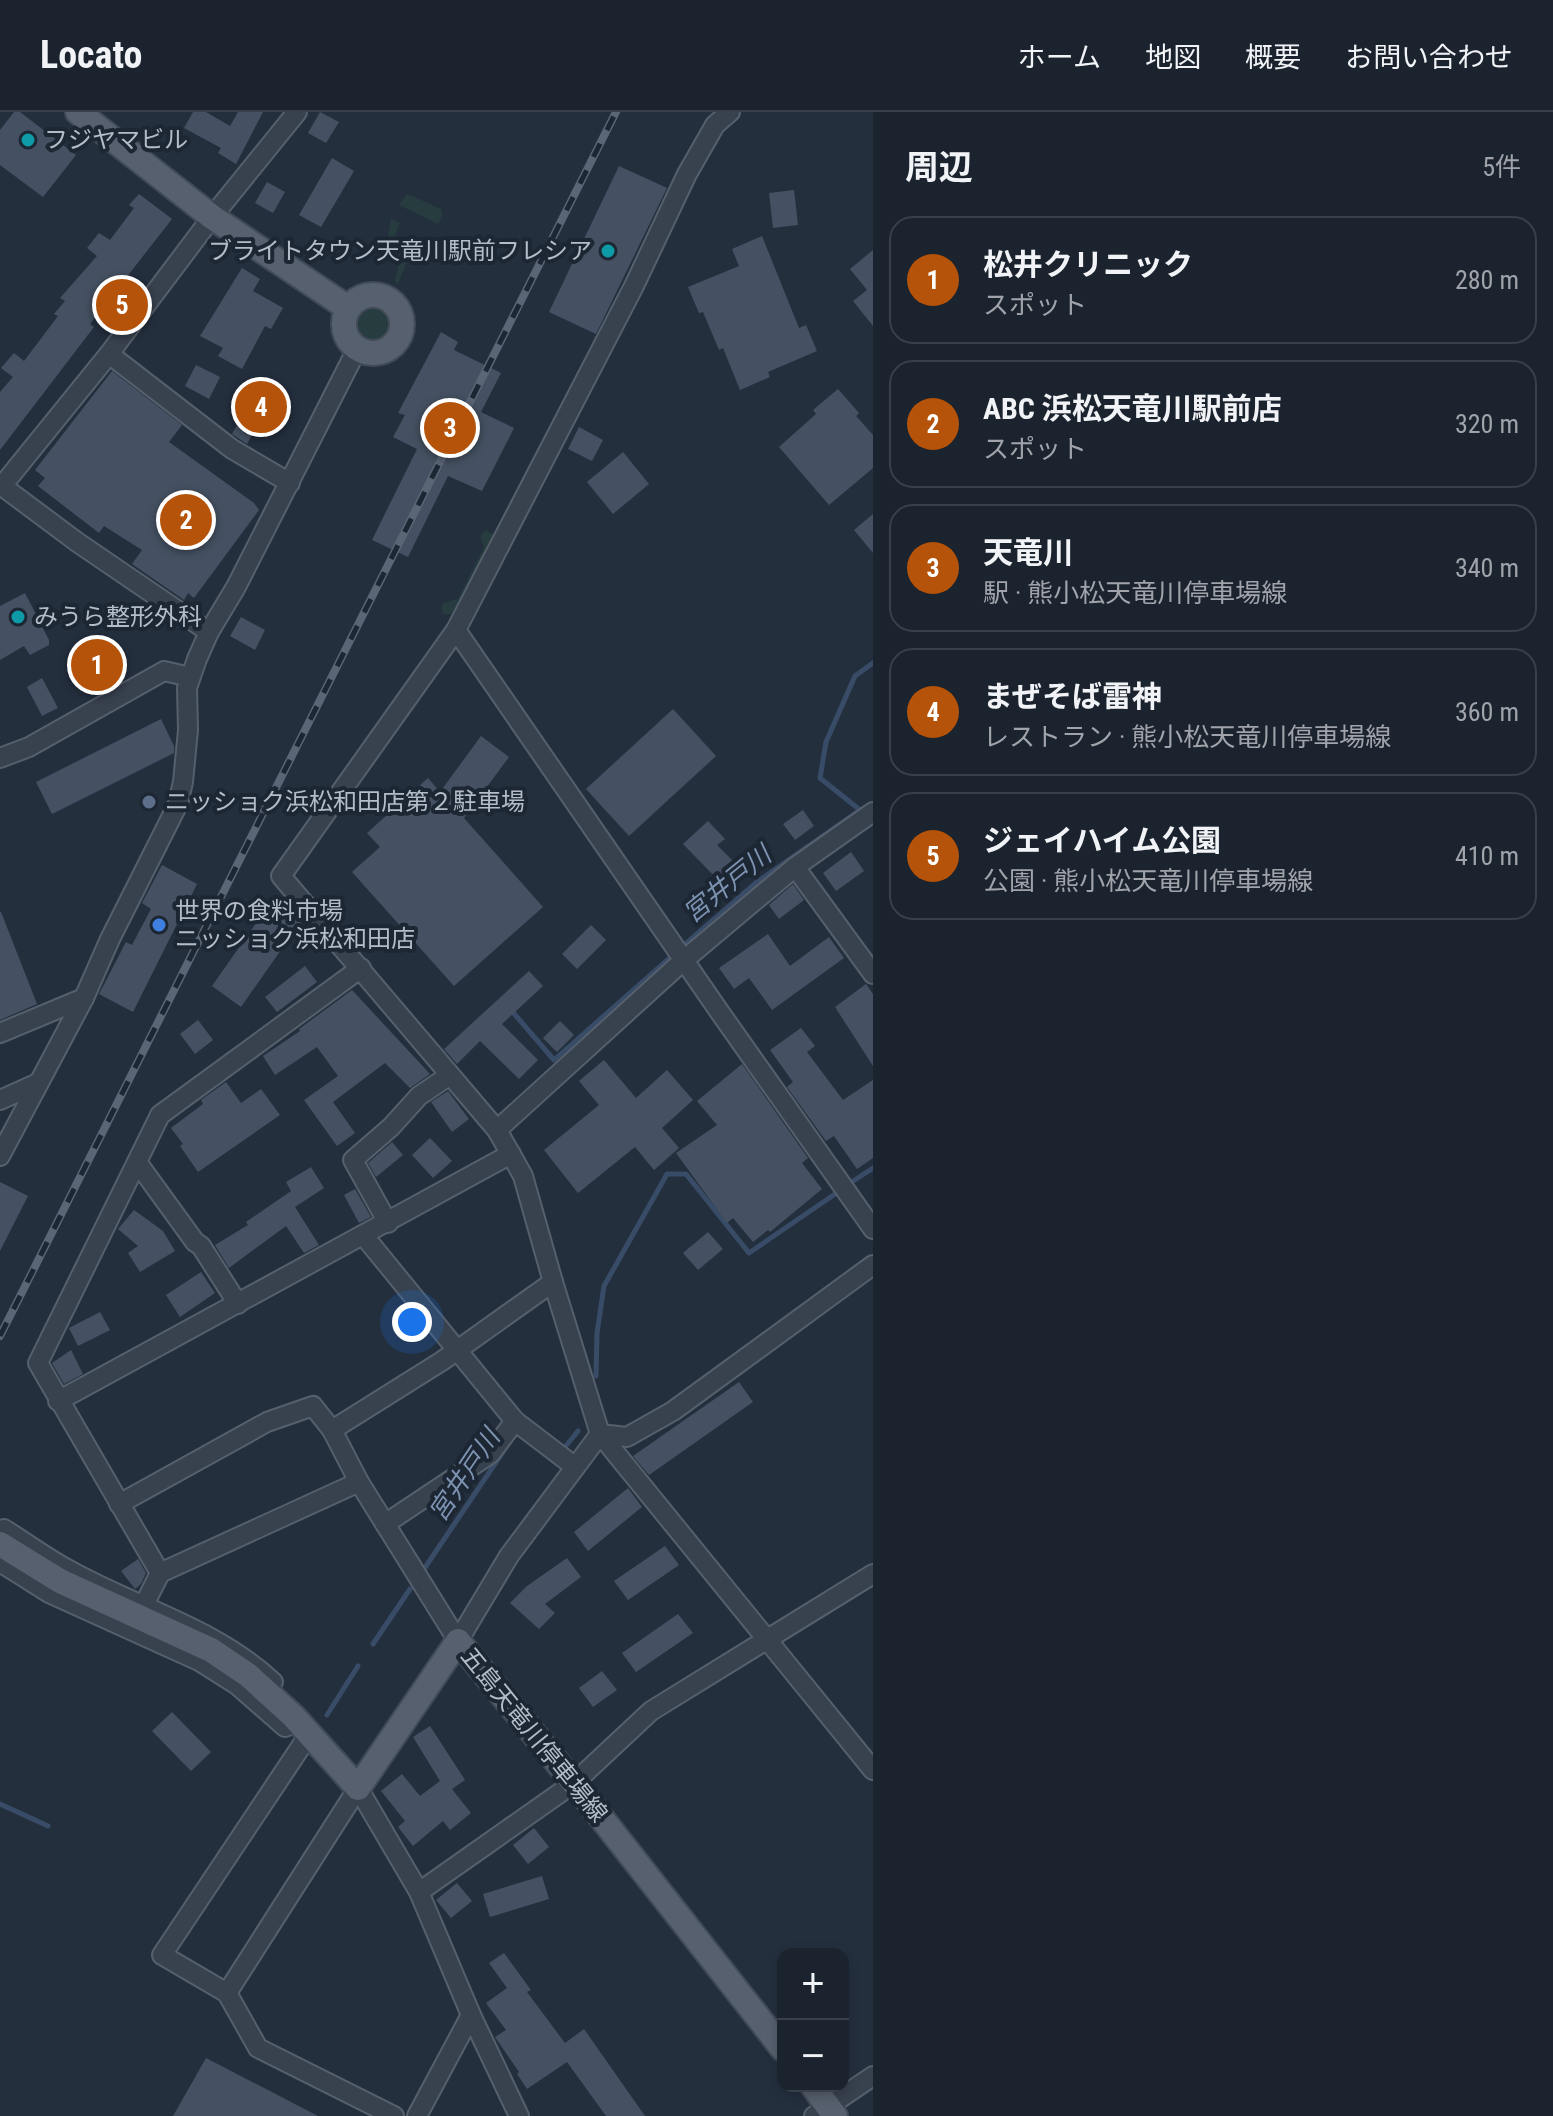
<!DOCTYPE html>
<html lang="ja">
<meta charset="utf-8">
<style>
:root{--surface:#1b232e;--page:#282f3a;--text:#f1f3f6;--muted:#a0a4aa;--line:#39404a;--accent:#b45309}
body{margin:0;font-family:"Roboto Condensed","Noto Sans JP",sans-serif;background:var(--page);color:var(--text)}
.controls{position:absolute;right:24px;bottom:24px;display:grid;overflow:hidden;border-radius:16px;box-shadow:0 4px 12px #0003}
.controls button{width:72px;height:72px;display:grid;place-items:center;padding:0;border:0;border-bottom:2px solid var(--line);background:var(--surface);color:var(--text);font:40px sans-serif}
.you{position:absolute;left:412px;top:1210px;width:28px;height:28px;margin:-20px;border:6px solid #fff;border-radius:50%;background:#1a73e8;box-shadow:0 0 0 12px #1a73e833}
.badge{display:grid;place-items:center;width:52px;height:52px;border-radius:50%;background:var(--accent);color:#fff;font-size:26px;font-weight:700}
.pin{position:absolute;translate:-50% -50%;border:4px solid #fff;box-shadow:0 2px 8px #0006}
.list{margin:0;padding:0;list-style:none}
h2{display:flex;justify-content:space-between;align-items:center;height:104px;margin:0;padding:0 32px;font-size:34px}
h2 small{font-size:26px;font-weight:400;color:var(--muted)}
.list li{display:grid;grid-template-columns:52px 1fr auto;gap:24px;align-items:center;box-sizing:border-box;height:128px;margin:0 16px 16px;padding:0 16px;border:2px solid var(--line);border-radius:24px}
.list b{display:block;font-size:30px;white-space:nowrap}
.list p{margin:0;font-size:26px;white-space:nowrap;color:var(--muted)}
.list em{font-size:26px;font-style:normal;color:var(--muted)}
.map{position:relative;flex:none;width:873px;height:2004px;overflow:hidden}
header{display:flex;align-items:center;gap:48px;box-sizing:border-box;height:112px;padding:0 40px;background:var(--surface);border-bottom:2px solid var(--line)}
header strong{font-size:38px}
nav{display:flex;gap:44px;margin-inline-start:auto;font-size:28px}
main{display:flex}
aside{flex:1;background:var(--surface)}
.map>svg:first-child{display:block}
.green{fill:#263c3f}
.lines{fill:none;stroke-linecap:round;stroke-linejoin:round}
.stream{stroke:#394c67;stroke-width:5}
.building{fill:#455162}
.minor-casing{stroke:#565f6c;stroke-width:22}
.major-casing{stroke:#414a57;stroke-width:28}
.minor{stroke:#38414e;stroke-width:18}
.major{stroke:#56606e;stroke-width:24}
.rail-casing{stroke:#5a6575;stroke-width:8}
.rail{stroke:#1d2633;stroke-width:5;stroke-dasharray:15;stroke-linecap:butt}
.culture-dot{fill:#0f9aa8;stroke:#1d2633;stroke-width:3}
.service-dot{fill:#5c6f8a;stroke:#1d2633;stroke-width:3}
.shop-dot{fill:#3f7fe0;stroke:#1d2633;stroke-width:3}
.labels{text-anchor:middle;stroke-width:8;stroke-linejoin:round;paint-order:stroke}
.poi-label{font-size:24px;fill:#b4bcc9;stroke:#1d2633;text-anchor:start}
.street-label{font-size:24px;fill:#b4bcc9;stroke:#1d2633}
.water-label{font-size:26px;font-style:italic;fill:#7c92b1;stroke:#1d2633}
</style>
<header>
<strong>Locato</strong>
<nav><a>ホーム</a><a>地図</a><a>概要</a><a>お問い合わせ</a></nav>
</header>
<main>
<div class="map">
<svg width="873" height="2004" viewBox="0 0 873 2004">
<rect width="100%" height="100%" fill="#242f3e"/>
<!-- green -->
<g class="green">
<path d="M 407,82 L 441,97 L 443,103 L 438,112 L 399,93 Z"/>
<path d="M 391,107 L 400,111 L 395,124 L 413,135 L 398,172 L 395,169 L 399,150 L 388,124 Z"/>
<path d="M 129,171 L 142,182 L 116,213 L 102,203 Z"/>
<circle cx="373" cy="213" r="17"/>
<path d="M 486,418 L 495,423 L 493,429 L 456,498 L 451,502 L 443,502 L 441,495 L 443,491 L 458,487 L 484,435 L 480,424 Z"/>
</g>
<g class="lines">
<!-- stream -->
<g class="stream">
<path d="M 682,835 L 757,770 L 860,698 L 820,666 L 826,630 L 855,564 L 873,551"/>
<path d="M 511,898 L 554,948 L 674,842"/>
<path d="M 850,1071 L 873,1056"/>
<path d="M 596,1264 L 597,1221 L 604,1174 L 667,1062 L 686,1062 L 749,1141 L 835,1082"/>
<path d="M 561,1340 L 578,1319"/>
<path d="M 424,1457 L 509,1331"/>
<path d="M 373,1532 L 410,1477"/>
<path d="M 327,1603 L 358,1554"/>
<path d="M 0,1692 L 48,1714"/>
</g>
</g>
<!-- building -->
<g class="building">
<path d="M 14,0 L 20,0 L 76,43 L 43,85 L 0,53 L 0,18 Z"/>
<path d="M 193,0 L 206,0 L 230,14 L 238,0 L 263,0 L 236,52 L 218,41 L 221,36 L 184,16 Z"/>
<path d="M 320,0 L 339,10 L 326,31 L 308,21 Z"/>
<path d="M 332,46 L 354,59 L 321,115 L 299,103 Z"/>
<path d="M 619,54 L 667,76 L 596,222 L 549,200 Z"/>
<path d="M 267,70 L 285,80 L 273,101 L 255,91 Z"/>
<path d="M 794,78 L 798,113 L 773,116 L 769,81 Z"/>
<path d="M 139,82 L 172,107 L 90,212 L 94,215 L 0,338 L 0,280 L 13,265 L 1,256 L 14,241 L 24,249 L 58,204 L 54,202 L 65,189 L 60,186 L 97,144 L 87,136 L 99,121 L 110,128 L 134,96 L 129,93 Z"/>
<path d="M 762,124 L 799,216 L 806,213 L 817,239 L 768,260 L 770,265 L 740,278 L 723,236 L 719,238 L 703,200 L 699,201 L 688,175 L 739,154 L 732,137 Z"/>
<path d="M 873,138 L 873,214 L 853,189 L 867,178 L 850,157 Z"/>
<path d="M 242,156 L 260,167 L 253,179 L 283,196 L 271,217 L 265,214 L 242,257 L 218,244 L 223,236 L 200,224 Z"/>
<path d="M 441,220 L 458,230 L 454,238 L 501,261 L 481,300 L 514,316 L 482,379 L 448,364 L 408,445 L 372,428 L 417,337 L 393,325 L 405,303 L 398,301 Z"/>
<path d="M 196,253 L 220,265 L 209,287 L 185,274 Z"/>
<path d="M 112,259 L 182,313 L 169,330 L 254,391 L 259,398 L 194,486 L 188,481 L 184,488 L 132,452 L 142,438 L 104,414 L 99,421 L 38,374 L 45,366 L 35,358 Z"/>
<path d="M 260,273 L 280,284 L 262,317 L 257,314 L 247,332 L 232,322 Z"/>
<path d="M 838,277 L 859,301 L 856,304 L 873,323 L 873,356 L 829,393 L 779,335 L 816,302 L 813,298 Z"/>
<path d="M 579,315 L 603,328 L 592,349 L 568,337 Z"/>
<path d="M 623,340 L 649,372 L 613,402 L 587,370 Z"/>
<path d="M 873,402 L 873,441 L 854,418 Z"/>
<path d="M 25,481 L 49,528 L 49,533 L 30,543 L 24,534 L 0,548 L 0,494 Z"/>
<path d="M 241,505 L 265,518 L 255,538 L 230,524 Z"/>
<path d="M 100,532 L 119,570 L 101,581 L 92,562 L 88,565 L 79,545 Z"/>
<path d="M 42,566 L 58,596 L 42,604 L 27,575 Z"/>
<path d="M 673,597 L 716,644 L 629,724 L 586,677 Z"/>
<path d="M 161,607 L 174,634 L 174,641 L 52,702 L 36,670 Z"/>
<path d="M 481,624 L 509,645 L 464,706 L 543,795 L 454,874 L 352,760 L 380,735 L 367,721 L 428,666 L 440,680 Z"/>
<path d="M 803,698 L 814,714 L 795,728 L 783,712 Z"/>
<path d="M 708,709 L 725,727 L 717,733 L 739,755 L 722,772 L 683,732 Z"/>
<path d="M 851,740 L 864,759 L 836,779 L 823,761 Z"/>
<path d="M 162,753 L 197,772 L 133,900 L 99,882 L 126,830 L 132,833 L 151,797 L 142,791 Z"/>
<path d="M 793,772 L 804,788 L 779,807 L 769,793 Z"/>
<path d="M 273,787 L 302,808 L 241,895 L 212,874 Z"/>
<path d="M 1,800 L 37,892 L 0,908 L 0,800 Z"/>
<path d="M 591,813 L 606,828 L 577,857 L 562,842 Z"/>
<path d="M 768,822 L 790,854 L 829,825 L 844,846 L 772,898 L 749,866 L 734,877 L 719,856 Z"/>
<path d="M 305,854 L 317,870 L 277,900 L 265,885 Z"/>
<path d="M 529,859 L 543,874 L 502,912 L 538,948 L 519,967 L 480,929 L 457,952 L 444,937 Z"/>
<path d="M 866,872 L 873,882 L 873,954 L 835,895 Z"/>
<path d="M 352,878 L 430,962 L 410,976 L 385,951 L 333,990 L 355,1021 L 337,1034 L 304,988 L 338,964 L 317,935 L 275,963 L 263,944 L 300,919 L 299,917 Z"/>
<path d="M 198,908 L 213,928 L 195,942 L 180,922 Z"/>
<path d="M 560,909 L 574,923 L 557,940 L 543,926 Z"/>
<path d="M 801,916 L 815,934 L 807,940 L 843,988 L 873,968 L 873,1046 L 857,1057 L 834,1024 L 826,1029 L 787,975 L 793,970 L 770,938 Z"/>
<path d="M 604,948 L 636,986 L 667,958 L 693,988 L 662,1016 L 679,1036 L 654,1058 L 635,1035 L 578,1081 L 544,1038 L 599,993 L 579,969 Z"/>
<path d="M 742,952 L 808,1046 L 802,1051 L 822,1077 L 770,1120 L 768,1118 L 753,1130 L 733,1106 L 727,1111 L 676,1041 L 717,1013 L 697,989 Z"/>
<path d="M 226,970 L 241,991 L 261,977 L 280,1003 L 198,1060 L 180,1034 L 183,1032 L 171,1016 L 203,992 L 201,988 Z"/>
<path d="M 448,979 L 469,1007 L 452,1020 L 431,990 Z"/>
<path d="M 430,1026 L 452,1049 L 433,1066 L 412,1043 Z"/>
<path d="M 392,1030 L 403,1043 L 376,1065 L 368,1051 Z"/>
<path d="M 311,1055 L 324,1076 L 295,1095 L 319,1133 L 304,1141 L 286,1114 L 229,1156 L 215,1133 L 248,1113 L 246,1110 L 291,1079 L 286,1070 Z"/>
<path d="M 0,1070 L 28,1084 L 0,1139 Z"/>
<path d="M 355,1077 L 371,1105 L 359,1111 L 344,1083 Z"/>
<path d="M 134,1098 L 163,1119 L 175,1139 L 140,1160 L 128,1141 L 138,1134 L 118,1117 Z"/>
<path d="M 708,1120 L 723,1137 L 698,1158 L 683,1141 Z"/>
<path d="M 201,1160 L 215,1181 L 180,1205 L 166,1183 Z"/>
<path d="M 100,1200 L 110,1218 L 78,1234 L 69,1216 Z"/>
<path d="M 71,1238 L 83,1262 L 64,1272 L 52,1251 Z"/>
<path d="M 739,1270 L 753,1290 L 649,1363 L 633,1344 Z"/>
<path d="M 628,1376 L 642,1395 L 588,1439 L 574,1420 Z"/>
<path d="M 665,1434 L 679,1453 L 628,1488 L 614,1469 Z"/>
<path d="M 567,1446 L 581,1465 L 545,1492 L 555,1501 L 539,1517 L 510,1491 L 527,1474 Z"/>
<path d="M 138,1447 L 146,1461 L 141,1472 L 135,1477 L 121,1459 Z"/>
<path d="M 678,1502 L 693,1521 L 636,1560 L 622,1541 Z"/>
<path d="M 602,1559 L 617,1578 L 593,1595 L 579,1576 Z"/>
<path d="M 172,1600 L 211,1640 L 191,1659 L 152,1619 Z"/>
<path d="M 430,1614 L 465,1668 L 452,1677 L 471,1701 L 450,1718 L 443,1709 L 413,1734 L 398,1715 L 405,1709 L 381,1679 L 402,1662 L 420,1684 L 440,1669 L 413,1625 Z"/>
<path d="M 534,1716 L 549,1735 L 528,1752 L 513,1733 Z"/>
<path d="M 542,1764 L 549,1787 L 490,1805 L 483,1782 Z"/>
<path d="M 457,1771 L 472,1789 L 451,1806 L 436,1788 Z"/>
<path d="M 504,1841 L 531,1878 L 527,1880 L 565,1931 L 584,1917 L 645,2004 L 606,2004 L 567,1950 L 527,1977 L 517,1962 L 519,1960 L 495,1925 L 506,1918 L 486,1891 L 507,1876 L 489,1851 Z"/>
<path d="M 206,1946 L 318,2004 L 173,2004 Z"/>
</g>
<g class="lines">
<!-- minor casing -->
<g class="minor-casing">
<g id="minor">
<path d="M 730,0 L 715,13 L 687,62 L 634,174 L 456,518 L 281,764 L 497,1018 L 523,1064 L 553,1170 L 600,1322 L 873,1658"/>
<path d="M 109,242 L 2,374 L 77,430 L 209,520"/>
<path d="M 290,371 L 232,337 L 109,242 L 212,105 L 297,0"/>
<path d="M 456,518 L 721,902 L 873,1117"/>
<path d="M 0,646 L 29,635 L 164,559 L 190,565"/>
<path d="M 795,755 L 873,862"/>
<path d="M 0,921 L 84,886"/>
<path d="M 0,988 L 38,971"/>
<path d="M 497,1018 L 684,848 L 795,755 L 873,700"/>
<path d="M 0,1044 L 84,886 L 110,827 L 178,692 L 183,670 L 188,618 L 187,576 L 197,547 L 209,520 L 236,475 L 357,237"/>
<path d="M 137,1050 L 195,1130 L 201,1134 L 238,1192"/>
<path d="M 388,1111 L 353,1048 L 391,1015 L 419,984 L 450,963"/>
<path d="M 364,1124 L 515,1309 L 574,1354"/>
<path d="M 553,1170 L 442,1249 L 332,1318 L 359,1370 L 458,1529 L 509,1444 L 600,1322"/>
<path d="M 58,1289 L 511,1042"/>
<path d="M 600,1322 L 627,1325 L 673,1299 L 873,1153"/>
<path d="M 119,1392 L 267,1310 L 313,1294 L 332,1318"/>
<path d="M 385,1412 L 490,1342 L 515,1309"/>
<path d="M 0,1423 L 4,1417 C 25,1430 45,1445 67,1457 C 136,1496 214,1515 273,1570"/>
<path d="M 0,1450 L 49,1481 L 199,1549 L 237,1573 L 285,1615 L 299,1610"/>
<path d="M 160,1461 L 38,1251 L 160,1003 L 361,856"/>
<path d="M 144,1493 L 160,1461 L 359,1370"/>
<path d="M 310,1621 L 162,1843 L 227,1881 L 258,1936 L 394,2004"/>
<path d="M 419,1780 L 574,1671 L 651,1599 L 873,1462"/>
<path d="M 227,1881 L 358,1676 L 419,1780 L 471,1903 L 519,2004"/>
<path d="M 417,2004 L 471,1903"/>
<path d="M 814,2004 L 873,1964"/>
</g>
</g>
<!-- major casing -->
<g class="major-casing">
<g id="major">
<path d="M 78,0 L 212,105 L 348,196"/>
<circle cx="373" cy="212" r="29"/>
<path d="M 0,1432 L 60,1469 L 211,1538 L 248,1563 L 293,1604 L 358,1676 L 458,1529 L 574,1671 L 783,1937"/>
<path d="M 813,1974 L 835,2004"/>
</g>
</g>
<!-- minor -->
<use href="#minor" class="minor"/>
<!-- major -->
<use href="#major" class="major"/>
<!-- rail casing -->
<g class="rail-casing">
<path id="rail" d="M 0,1224 L 616,0"/>
</g>
<!-- rail -->
<use href="#rail" class="rail"/>
</g>
<!-- markers -->
<g class="culture-dot">
<circle cx="28" cy="28" r="8"/>
<circle cx="608" cy="139" r="8"/>
<circle cx="18" cy="505" r="8"/>
</g>
<circle class="service-dot" cx="149" cy="690" r="8"/>
<circle class="shop-dot" cx="159" cy="813" r="8"/>
<g class="labels">
<!-- poi labels -->
<g class="poi-label">
<text x="44" y="36">フジヤマビル</text>
<text x="592" y="147" text-anchor="end">ブライトタウン天竜川駅前フレシア</text>
<text x="34" y="513">みうら整形外科</text>
<text x="165" y="698">ニッショク浜松和田店第２駐車場</text>
<text x="175" y="807">世界の食料市場<tspan x="175" dy="28">ニッショク浜松和田店</tspan></text>
</g>
<!-- street labels -->
<g class="street-label">
<text transform="translate(534 1623) rotate(51)" y="8">五島天竜川停車場線</text>
</g>
<!-- water labels -->
<g class="water-label">
<text transform="translate(727 772) rotate(-39)" y="9">宮井戸川</text>
<text transform="translate(464 1363) rotate(-56)" y="9">宮井戸川</text>
</g>
</g>
</svg>
<div class="controls">
<button>+</button>
<button>−</button>
</div>
<div class="you"></div>
<div class="pin badge" style="left:97px;top:553px">1</div>
<div class="pin badge" style="left:186px;top:408px">2</div>
<div class="pin badge" style="left:450px;top:316px">3</div>
<div class="pin badge" style="left:261px;top:295px">4</div>
<div class="pin badge" style="left:122px;top:193px">5</div>
</div>
<aside>
<h2>周辺<small>5件</small></h2>
<ul class="list">
<li><span class="badge">1</span><div><b>松井クリニック</b><p>スポット</p></div><em>280 m</em></li>
<li><span class="badge">2</span><div><b>ABC 浜松天竜川駅前店</b><p>スポット</p></div><em>320 m</em></li>
<li><span class="badge">3</span><div><b>天竜川</b><p>駅 · 熊小松天竜川停車場線</p></div><em>340 m</em></li>
<li><span class="badge">4</span><div><b>まぜそば雷神</b><p>レストラン · 熊小松天竜川停車場線</p></div><em>360 m</em></li>
<li><span class="badge">5</span><div><b>ジェイハイム公園</b><p>公園 · 熊小松天竜川停車場線</p></div><em>410 m</em></li>
</ul>
</aside>
</main>
